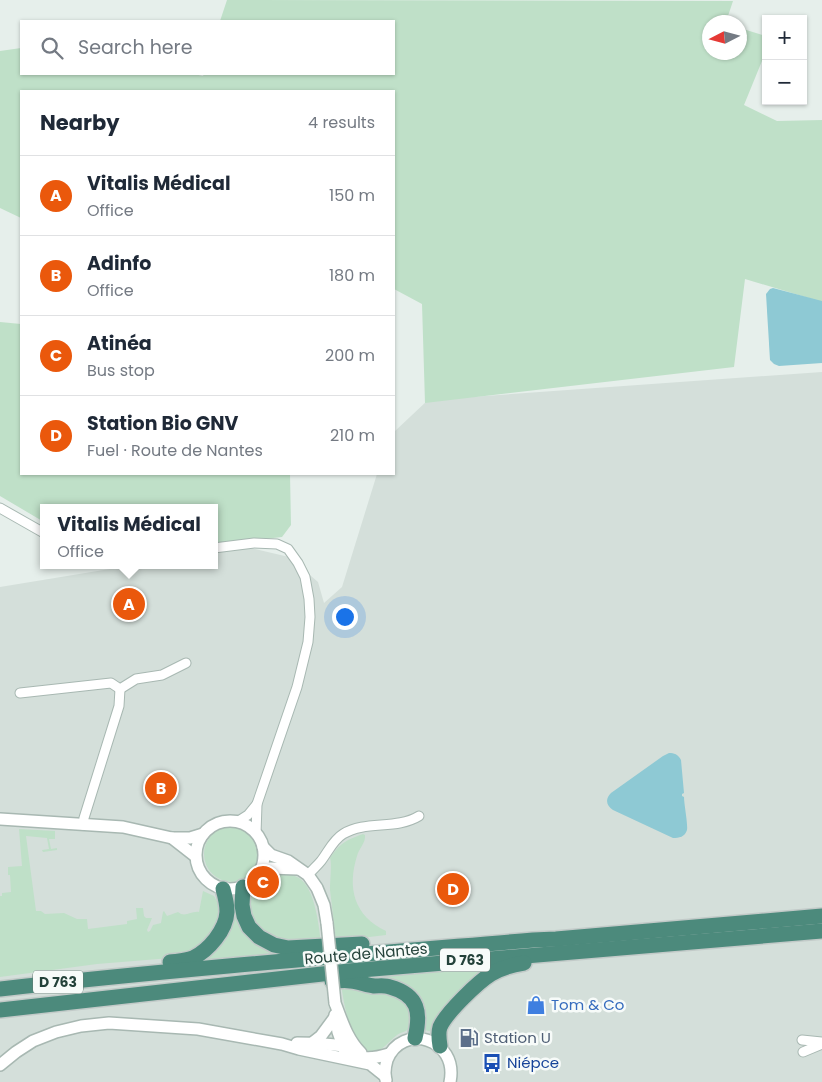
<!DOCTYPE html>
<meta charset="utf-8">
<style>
:root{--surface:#fff;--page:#f2f2f3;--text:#1f2937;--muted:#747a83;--line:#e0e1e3;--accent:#ea580c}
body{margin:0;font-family:Poppins,sans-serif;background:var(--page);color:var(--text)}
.controls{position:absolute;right:15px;top:15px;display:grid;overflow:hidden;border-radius:0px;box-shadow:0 1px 4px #0004}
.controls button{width:45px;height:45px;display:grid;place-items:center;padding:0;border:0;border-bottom:1px solid var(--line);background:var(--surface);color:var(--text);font:25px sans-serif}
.compass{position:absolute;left:702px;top:15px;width:45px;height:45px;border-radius:50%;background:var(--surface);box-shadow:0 1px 4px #0004;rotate:264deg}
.you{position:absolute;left:344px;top:616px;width:18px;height:18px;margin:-12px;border:4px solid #fff;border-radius:50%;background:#1a73e8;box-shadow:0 0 0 8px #1a73e833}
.badge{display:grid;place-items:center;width:32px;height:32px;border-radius:50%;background:var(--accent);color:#fff;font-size:16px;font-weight:700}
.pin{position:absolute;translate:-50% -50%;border:2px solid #fff;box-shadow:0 1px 5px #0006}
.popup{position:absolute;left:40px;top:504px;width:178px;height:65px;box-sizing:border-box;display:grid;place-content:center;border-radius:0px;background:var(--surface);filter:drop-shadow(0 1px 4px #0005);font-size:16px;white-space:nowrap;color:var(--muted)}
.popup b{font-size:19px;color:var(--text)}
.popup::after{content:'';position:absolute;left:50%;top:100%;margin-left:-10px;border:10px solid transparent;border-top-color:var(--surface)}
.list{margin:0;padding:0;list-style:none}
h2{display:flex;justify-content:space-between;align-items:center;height:65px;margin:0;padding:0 20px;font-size:21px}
h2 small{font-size:16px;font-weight:400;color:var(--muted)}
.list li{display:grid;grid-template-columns:32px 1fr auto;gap:15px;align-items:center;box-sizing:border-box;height:80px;padding:0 20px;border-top:1px solid var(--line)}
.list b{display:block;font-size:19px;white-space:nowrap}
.list p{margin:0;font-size:16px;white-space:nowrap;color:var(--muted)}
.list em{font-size:16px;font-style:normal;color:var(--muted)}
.icon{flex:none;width:28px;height:28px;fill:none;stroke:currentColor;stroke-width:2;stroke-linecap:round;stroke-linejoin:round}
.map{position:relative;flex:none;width:822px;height:1082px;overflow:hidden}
.search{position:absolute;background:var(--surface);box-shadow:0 1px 4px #0004;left:20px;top:20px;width:375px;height:55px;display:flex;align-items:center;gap:12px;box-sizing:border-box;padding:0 18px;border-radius:0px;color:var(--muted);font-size:19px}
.panel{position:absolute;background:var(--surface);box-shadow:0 1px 4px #0004;left:20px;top:90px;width:375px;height:385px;border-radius:0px}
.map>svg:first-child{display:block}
.built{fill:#d4dfda}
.green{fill:#bfe0c8}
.water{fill:#8ec9d4}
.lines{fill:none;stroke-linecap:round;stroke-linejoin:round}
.minor-casing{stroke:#a8b8b2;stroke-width:11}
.tertiary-casing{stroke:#a8b8b2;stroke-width:14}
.trunk-casing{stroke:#c2cac8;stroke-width:18}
.minor{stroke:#fff;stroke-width:9}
.tertiary{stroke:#fff;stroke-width:11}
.trunk{stroke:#4c8a7c;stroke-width:15}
.tertiary-bridge-casing{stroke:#a8b8b2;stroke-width:14;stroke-linecap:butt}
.tertiary-bridge{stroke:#fff;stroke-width:11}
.labels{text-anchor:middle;stroke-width:5;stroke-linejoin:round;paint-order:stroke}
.shield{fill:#f7fbf9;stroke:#637a73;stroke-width:1}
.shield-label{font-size:14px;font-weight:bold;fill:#24423a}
.street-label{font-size:15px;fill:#24423a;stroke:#f7fbf9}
.shop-label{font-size:15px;fill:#366cbe;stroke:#f7fbf9;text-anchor:start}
.service-label{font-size:15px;fill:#4e5e75;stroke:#f7fbf9;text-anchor:start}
.transit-label{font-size:15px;fill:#164399;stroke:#f7fbf9;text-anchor:start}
</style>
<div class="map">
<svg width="822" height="1082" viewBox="0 0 822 1082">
<rect width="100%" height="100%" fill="#e6efeb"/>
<!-- built -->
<path class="built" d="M 822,372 L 822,1082 L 0,1082 L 0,587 L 134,565 L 214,565 L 214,552 L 247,547 L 289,557 L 318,582 L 324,603 L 342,587 L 377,474 L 394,474 L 394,432 L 428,400 Z"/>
<!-- green -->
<g class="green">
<path d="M 227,0 L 733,1 L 726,22 L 710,22 L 710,52 L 740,52 L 740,28 L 766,36 L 766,51 L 744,105 L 777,121 L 822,120 L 822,302 L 745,279 L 734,367 L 425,403 L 422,304 L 394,289 L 394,91 L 21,91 L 21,218 L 0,208 L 0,51 L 21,48 L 21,74 L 194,74 L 203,76 L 204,74 L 394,74 L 394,21 L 220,21 Z"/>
<path d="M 0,322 L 21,324 L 21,474 L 290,474 L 291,525 L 282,537 L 214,545 L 214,508 L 44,508 L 44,522 L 0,496 Z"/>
<circle cx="232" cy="854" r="28"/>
<path d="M 19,829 L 55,831 L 55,839 L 49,839 L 51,849 L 57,848 L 57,850 L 43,852 L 42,850 L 49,849 L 47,838 L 26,836 L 36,911 L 41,911 L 45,914 L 64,913 L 77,919 L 87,919 L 88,929 L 127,924 L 127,921 L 137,919 L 136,908 L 143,908 L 144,916 L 146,918 L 152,918 L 147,930 L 148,932 L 150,931 L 153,925 L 161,923 L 163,912 L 164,911 L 167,916 L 178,912 L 181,914 C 187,916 192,911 199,912 L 203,891 L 214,896 L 218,903 L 219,917 L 213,934 L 188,954 L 171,958 L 97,964 L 0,977 L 0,896 L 2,896 L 2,893 L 11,892 L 10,875 L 8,875 L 8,867 L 22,866 Z"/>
<path d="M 363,834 L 365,835 C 366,843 359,848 357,856 C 347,888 354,916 386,931 L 386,935 L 336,941 C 334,924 332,907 330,890 C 330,882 332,863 330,858 C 340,843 346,840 363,834 Z"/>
<path d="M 280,873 C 287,874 292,874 299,878 C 315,888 319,926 321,943 L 281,943 L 259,932 L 251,922 L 247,898 C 254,889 263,884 270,875 Z"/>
<path d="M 230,901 L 237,901 L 247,929 L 309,952 L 217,961 L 199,959 Z"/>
<path d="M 488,966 L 484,975 L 433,1032 L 425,1030 L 425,1012 L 421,1000 L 387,981 L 386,974 Z"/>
<path d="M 341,985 L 382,987 L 412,1006 L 410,1028 C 406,1032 401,1032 397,1035 C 390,1040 386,1047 379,1050 C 351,1061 344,1001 341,985 Z"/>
</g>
<!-- water -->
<g class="water">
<path d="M 773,288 L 822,301 L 822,363 L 779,366 L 774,364 L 770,360 L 766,294 L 770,289 Z"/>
<path d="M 669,753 C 674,753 678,754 681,760 L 684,793 L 682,794 L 682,796 L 684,797 C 684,804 688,824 687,830 C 685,837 679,838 673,838 L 613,810 C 606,805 605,799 611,793 L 663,756 Z"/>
</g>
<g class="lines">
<!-- minor casing -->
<g class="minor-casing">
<g id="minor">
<path d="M 0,508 L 44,533"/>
<path d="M 214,548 L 254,543 L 277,544 L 288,549 L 298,563 L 305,577 L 309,599 L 310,617 L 308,642 L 297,687 L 257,804 L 256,834"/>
<path d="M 120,689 L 136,679 L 162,675 L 186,663"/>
<path d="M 20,693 L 111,683 L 120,689"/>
<path d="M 237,822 L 248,815 L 257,804"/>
<path d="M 83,825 L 84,818 L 119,706 L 120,689"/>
<path d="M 308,875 C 312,870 317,866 321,861 C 328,852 333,840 343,834 C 366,820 396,830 419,816"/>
<path d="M 802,1040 L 822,1042"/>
<path d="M 803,1052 L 822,1044"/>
</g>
</g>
<!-- tertiary casing -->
<g class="tertiary-casing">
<g id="tertiary">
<path d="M 0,819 L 123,827 L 172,838 L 190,838 L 203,834"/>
<circle cx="230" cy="855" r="34"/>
<path d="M 172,838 L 195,856"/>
<path d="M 263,847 L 271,855 L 288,861 L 308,875 L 317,888 L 324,905 L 327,923"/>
<path d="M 259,872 L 270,868 L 298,869"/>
<path d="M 335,1003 C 342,1021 347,1039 361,1053"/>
<path d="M 335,1015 L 338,1032 L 345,1052"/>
<path d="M 297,1043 C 308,1043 340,1044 349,1048 C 352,1050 352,1051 355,1054 C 364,1061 379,1057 389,1054"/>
<path d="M 312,1043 L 321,1036 L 335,1017"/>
<path d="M 0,1065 L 16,1052 L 33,1041 L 56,1032 L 81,1026 L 109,1023 L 198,1029 L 282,1044 L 299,1049 L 370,1064 L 385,1076"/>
<path d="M 386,1080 C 384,1073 385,1067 387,1060 C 402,1022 459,1038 450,1082"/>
</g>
</g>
<!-- trunk casing -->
<g class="trunk-casing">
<g id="trunk">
<path d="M 243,887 L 242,905 L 244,916 L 249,927 L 259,937 L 274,945 L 288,948 L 362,944"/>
<path d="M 170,962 C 178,961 186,961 193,958 C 209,950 226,930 227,912 C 227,904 225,896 223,889"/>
<path d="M 332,981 C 338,981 345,980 351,981 C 359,982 367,985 374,986 C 380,986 385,985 390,987 C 419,995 421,1013 415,1038"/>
<path d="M 0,989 C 177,969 355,955 533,940 L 556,939 L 822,916"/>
<path d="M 0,1010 L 349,971 L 822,931"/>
<path d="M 440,1046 C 439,1040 438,1033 440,1027 C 446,1013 478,982 491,974 C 501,968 512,965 524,963"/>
</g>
</g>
<!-- minor -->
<use href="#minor" class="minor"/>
<!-- tertiary -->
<use href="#tertiary" class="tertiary"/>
<!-- trunk -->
<use href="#trunk" class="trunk"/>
<!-- tertiary-bridge casing -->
<g class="tertiary-bridge-casing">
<path id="tertiary-bridge" d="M 327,923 L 335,1003"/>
</g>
<!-- tertiary-bridge -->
<use href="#tertiary-bridge" class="tertiary-bridge"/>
</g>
<!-- icons -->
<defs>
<g id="shop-bare" transform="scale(1.5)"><path d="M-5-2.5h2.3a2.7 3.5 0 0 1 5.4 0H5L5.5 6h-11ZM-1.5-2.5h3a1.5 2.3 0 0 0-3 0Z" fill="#3f7fe0" stroke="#f7fbf9" stroke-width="2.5" paint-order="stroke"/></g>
<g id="fuel-bare" transform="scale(1.5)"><path d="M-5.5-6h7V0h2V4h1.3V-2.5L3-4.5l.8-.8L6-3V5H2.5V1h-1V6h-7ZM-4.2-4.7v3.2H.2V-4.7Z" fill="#5c6f8a" stroke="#f7fbf9" stroke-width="2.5" paint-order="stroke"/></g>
<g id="bus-bare" transform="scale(1.5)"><path d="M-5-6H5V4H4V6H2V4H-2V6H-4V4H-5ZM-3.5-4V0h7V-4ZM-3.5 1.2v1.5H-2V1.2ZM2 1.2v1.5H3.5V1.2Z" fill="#1a4fb4" stroke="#f7fbf9" stroke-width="2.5" paint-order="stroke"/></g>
</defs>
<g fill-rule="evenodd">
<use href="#shop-bare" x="536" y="1005"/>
<use href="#fuel-bare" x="469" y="1038"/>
<use href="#bus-bare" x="492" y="1063"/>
</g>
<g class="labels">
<!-- shield labels -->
<g class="shield">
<rect x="440" y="948.5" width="50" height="23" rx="4"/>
<rect x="33" y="970.5" width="50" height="23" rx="4"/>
</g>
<g class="shield-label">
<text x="465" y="965">D 763</text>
<text x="58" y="987">D 763</text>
</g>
<!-- street labels -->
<g class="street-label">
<text transform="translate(366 954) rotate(-5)" y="5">Route de Nantes</text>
</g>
<!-- shop labels -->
<g class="shop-label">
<text x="551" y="1010">Tom &amp; Co</text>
</g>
<!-- service labels -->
<g class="service-label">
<text x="484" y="1043">Station U</text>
</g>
<!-- transit labels -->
<g class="transit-label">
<text x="507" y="1068">Niépce</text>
</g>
</g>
</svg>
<div class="controls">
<button>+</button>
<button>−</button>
</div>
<svg class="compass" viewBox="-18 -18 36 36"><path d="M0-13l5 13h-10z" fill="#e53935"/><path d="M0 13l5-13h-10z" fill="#747a83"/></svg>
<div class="you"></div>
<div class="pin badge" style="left:129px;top:604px">A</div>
<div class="popup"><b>Vitalis Médical</b>Office</div>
<div class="pin badge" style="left:161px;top:788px">B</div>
<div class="pin badge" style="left:263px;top:882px">C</div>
<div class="pin badge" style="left:453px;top:889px">D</div>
<div class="search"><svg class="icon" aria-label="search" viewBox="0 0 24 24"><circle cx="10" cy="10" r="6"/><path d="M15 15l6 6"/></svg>Search here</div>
<section class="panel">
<h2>Nearby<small>4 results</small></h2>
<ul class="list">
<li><span class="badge">A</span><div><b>Vitalis Médical</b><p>Office</p></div><em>150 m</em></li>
<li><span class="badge">B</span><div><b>Adinfo</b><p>Office</p></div><em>180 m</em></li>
<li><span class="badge">C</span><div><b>Atinéa</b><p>Bus stop</p></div><em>200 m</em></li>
<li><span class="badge">D</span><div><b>Station Bio GNV</b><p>Fuel · Route de Nantes</p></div><em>210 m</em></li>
</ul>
</section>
</div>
